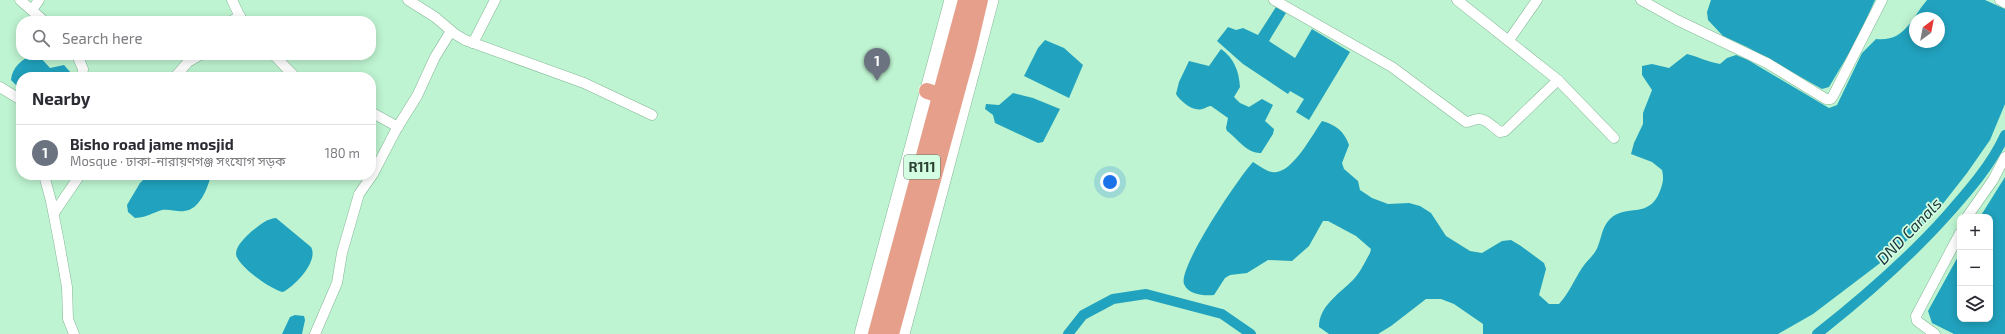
<!DOCTYPE html>
<meta charset="utf-8">
<style>
:root{--surface:#fff;--page:#f2f2f3;--text:#2b2b33;--muted:#7c7c81;--line:#e1e1e2;--accent:#bd4ba6}
body{margin:0;font-family:"Exo 2","Noto Sans Bengali",sans-serif;background:var(--page);color:var(--text)}
.controls{position:absolute;right:12px;bottom:12px;display:grid;overflow:hidden;border-radius:8px;box-shadow:0 2px 10px #0003}
.controls button{width:36px;height:36px;display:grid;place-items:center;padding:0;border:0;border-bottom:1px solid var(--line);background:var(--surface);color:var(--text);font:20px sans-serif}
.compass{position:absolute;left:1909px;top:12px;width:36px;height:36px;border-radius:50%;background:var(--surface);box-shadow:0 2px 10px #0003;rotate:32deg}
.you{position:absolute;left:1110px;top:182px;width:14px;height:14px;margin:-10px;border:3px solid #fff;border-radius:50%;background:#1a73e8;box-shadow:0 0 0 6px #1a73e833}
.badge{display:grid;place-items:center;width:26px;height:26px;border-radius:50%;background:var(--accent);color:#fff;font-size:13px;font-weight:700}
.pin{position:absolute;translate:-50% -33px;filter:drop-shadow(0 1px 2px #0008)}
.pin::after{content:'';position:absolute;top:21px;width:14px;height:12px;background:inherit;clip-path:polygon(0 0,100% 0,50% 100%)}
.list{margin:0;padding:0;list-style:none}
h2{display:flex;justify-content:space-between;align-items:center;height:52px;margin:0;padding:0 16px;font-size:17px}
h2 small{font-size:13px;font-weight:400;color:var(--muted)}
.list li{display:grid;grid-template-columns:26px 1fr auto;gap:12px;align-items:center;box-sizing:border-box;height:56px;padding:0 16px;border-top:1px solid var(--line)}
.list b{display:block;font-size:15px;white-space:nowrap}
.list p{margin:0;font-size:13px;white-space:nowrap;color:var(--muted)}
.list em{font-size:13px;font-style:normal;color:var(--muted)}
.icon{flex:none;width:22px;height:22px;fill:none;stroke:currentColor;stroke-width:2;stroke-linecap:round;stroke-linejoin:round}
.map{position:relative;flex:none;width:2005px;height:334px;overflow:hidden}
.search{position:absolute;background:var(--surface);box-shadow:0 2px 10px #0003;left:16px;top:16px;width:360px;height:44px;display:flex;align-items:center;gap:10px;box-sizing:border-box;padding:0 14px;border-radius:16px;color:var(--muted);font-size:15px}
.panel{position:absolute;background:var(--surface);box-shadow:0 2px 10px #0003;left:16px;top:72px;width:360px;height:108px;border-radius:16px}
.map>svg:first-child{display:block}
.water{fill:#21a2be;fill-rule:evenodd}
.lines{fill:none;stroke-linecap:round;stroke-linejoin:round}
.canal{stroke:#21a2be;stroke-width:10}
.minor-casing{stroke:#83b796;stroke-width:11}
.tertiary-casing{stroke:#83b796;stroke-width:14}
.primary-casing{stroke:#fff;stroke-width:17}
.minor{stroke:#fff;stroke-width:10}
.tertiary{stroke:#fff;stroke-width:13}
.primary{stroke:#e69f8b;stroke-width:16}
.labels{text-anchor:middle;stroke-width:3.5;stroke-linejoin:round;paint-order:stroke}
.shield{fill:#d3fee2;stroke:#5e7a68;stroke-width:1}
.shield-label{font-size:14px;font-weight:bold;fill:#2c4234}
.water-label{font-size:16px;font-style:italic;fill:#1b343b;stroke:#d3fee2}
</style>
<div class="map">
<svg width="2005" height="334" viewBox="0 0 2005 334">
<rect width="100%" height="100%" fill="#bef4d1"/>
<!-- water -->
<g class="water">
<path d="M 1711,0 L 1875,0 L 1857,40 L 1829,87 L 1822,89 L 1747,47 L 1723,36 L 1708,20 L 1707,12 Z"/>
<path d="M 1927,0 L 1985,0 L 2005,9 L 2005,104 L 1990,140 L 1967,173 L 1938,210 L 1896,251 L 1813,314 L 1778,334 L 1483,334 L 1483,324 L 1454,304 L 1441,299 L 1426,299 L 1391,326 L 1378,334 L 1329,334 L 1319,327 C 1319,306 1339,294 1353,280 C 1360,273 1365,262 1370,253 L 1371,249 L 1356,236 L 1328,221 L 1323,221 L 1309,246 L 1292,261 L 1268,260 L 1247,273 L 1230,275 L 1225,278 L 1214,295 C 1205,296 1188,295 1184,284 C 1178,267 1239,177 1253,162 C 1258,165 1266,171 1272,172 C 1291,176 1312,135 1322,121 C 1336,125 1344,131 1349,145 L 1342,163 L 1344,169 L 1358,181 L 1360,190 L 1372,198 L 1388,204 L 1409,203 L 1420,206 L 1431,213 L 1446,236 L 1470,251 L 1482,253 L 1502,241 L 1511,240 L 1521,246 L 1544,263 L 1546,269 L 1539,295 L 1549,304 L 1559,304 C 1569,293 1574,280 1582,268 C 1587,260 1595,255 1598,246 C 1602,236 1602,227 1610,219 C 1626,203 1649,220 1660,191 C 1663,183 1664,179 1662,170 L 1652,162 L 1631,154 L 1634,143 L 1643,124 L 1643,113 L 1652,90 L 1642,75 L 1642,66 L 1652,64 L 1669,68 L 1687,54 C 1699,57 1708,62 1720,64 L 1727,58 L 1736,55 L 1748,60 L 1829,108 L 1837,105 L 1862,53 L 1876,39 C 1905,42 1911,19 1927,0 ZM 1915,18 L 1939,18 L 1939,42 L 1915,42 Z"/>
<path d="M 1276,7 L 1286,13 L 1269,41 L 1295,58 L 1312,29 L 1350,52 L 1309,120 L 1296,112 L 1304,99 L 1290,91 L 1288,94 L 1243,64 L 1217,41 L 1228,27 L 1236,30 L 1243,28 L 1258,35 Z"/>
<path d="M 1045,40 L 1064,48 L 1083,65 L 1069,98 L 1024,76 L 1038,48 Z"/>
<path d="M 1221,49 C 1234,58 1239,71 1240,87 L 1234,97 L 1240,103 L 1249,107 L 1262,99 L 1273,105 L 1265,121 L 1274,129 L 1273,134 L 1261,153 C 1247,154 1237,138 1227,131 L 1226,128 L 1228,118 L 1211,106 C 1207,106 1205,109 1202,109 C 1193,112 1180,101 1176,94 L 1179,82 L 1189,61 L 1209,66 Z"/>
<path d="M 33,55 L 40,57 L 50,68 L 64,65 L 71,73 L 70,77 L 21,77 L 21,90 L 11,80 C 12,67 22,59 33,55 Z"/>
<path d="M 1013,93 L 1033,98 L 1060,109 L 1043,142 L 1038,143 L 995,123 L 993,115 L 985,109 L 986,104 L 999,105 Z"/>
<path d="M 148,175 L 211,175 C 208,187 200,210 184,211 C 177,212 170,209 162,210 C 151,213 149,217 135,218 L 128,212 L 127,205 L 140,183 Z"/>
<path d="M 2005,177 L 2005,334 L 1954,334 L 1932,323 L 1928,311 L 1960,253 L 1960,319 L 1990,319 L 1990,217 L 1980,217 Z"/>
<path d="M 276,218 L 311,247 C 319,261 295,286 283,292 C 272,290 237,266 236,254 C 236,245 246,237 252,231 C 260,225 266,219 276,218 Z"/>
<path d="M 295,315 L 304,316 L 305,320 L 302,334 L 282,334 L 290,317 Z"/>
</g>
<g class="lines">
<!-- canal -->
<g class="canal">
<path d="M 1068,334 L 1083,315 L 1113,299 L 1146,294 L 1222,314 L 1251,334"/>
<path d="M 1817,334 C 1864,297 1908,259 1948,214 C 1970,189 1991,165 2005,135"/>
</g>
<!-- minor casing -->
<g class="minor-casing">
<g id="minor">
<path d="M 20,0 L 44,21"/>
<path d="M 232,0 L 242,21"/>
<path d="M 408,0 L 435,17 L 455,34 L 465,40 L 584,83 L 652,115"/>
<path d="M 1274,0 L 1392,67 L 1466,122 C 1471,122 1474,119 1478,119 C 1486,118 1494,128 1500,132 L 1505,131 L 1558,80"/>
<path d="M 1457,0 L 1558,80 L 1614,138"/>
<path d="M 1641,0 L 1677,20 L 1767,63 L 1826,99 L 1831,99 L 1834,94 L 1882,0"/>
<path d="M 2000,0 L 2005,3"/>
<path d="M 32,10 L 39,0"/>
<path d="M 231,21 L 240,16"/>
<path d="M 1509,40 L 1537,0"/>
<path d="M 473,43 L 495,0"/>
<path d="M 77,55 L 83,69 L 82,77"/>
<path d="M 274,55 L 295,77"/>
<path d="M 175,77 L 188,62 L 200,55"/>
<path d="M 0,87 L 21,100"/>
<path d="M 371,112 L 398,127"/>
<path d="M 44,175 L 51,201 L 59,242 L 67,287 L 68,319 L 74,334"/>
<path d="M 54,213 L 80,175"/>
<path d="M 1967,217 L 1993,180 L 2005,157"/>
<path d="M 315,334 L 337,283 L 342,253 L 359,194 L 373,174 L 397,128 L 417,96 L 435,57 L 451,31"/>
<path d="M 1935,334 L 1917,321 L 1916,316 L 1960,233"/>
</g>
</g>
<!-- tertiary casing -->
<g class="tertiary-casing">
<g id="tertiary">
<path d="M 861,334 L 951,0"/>
<path d="M 903,334 L 992,0"/>
</g>
</g>
<!-- primary casing -->
<g class="primary-casing">
<g id="primary">
<path d="M 927,91 L 942,96"/>
<path d="M 876,334 L 966,0"/>
<path d="M 891,334 L 968,51 L 980,0"/>
</g>
</g>
<!-- minor -->
<use href="#minor" class="minor"/>
<!-- tertiary -->
<use href="#tertiary" class="tertiary"/>
<!-- primary -->
<use href="#primary" class="primary"/>
</g>
<g class="labels">
<!-- shield labels -->
<rect class="shield" x="904" y="155" width="36" height="24" rx="3"/>
<g class="shield-label">
<text x="922" y="172">R111</text>
</g>
<!-- water labels -->
<g class="water-label">
<text transform="translate(1909 231) rotate(-46)" y="6">DND Canals</text>
</g>
</g>
</svg>
<div class="controls">
<button>+</button>
<button>−</button>
<button><svg class="icon" aria-label="layers" viewBox="0 0 24 24"><path d="M12 4l9 5-9 5-9-5zM3 14l9 5 9-5"/></svg></button>
</div>
<svg class="compass" viewBox="-18 -18 36 36"><path d="M0-13l5 13h-10z" fill="#e53935"/><path d="M0 13l5-13h-10z" fill="#7c7c81"/></svg>
<div class="you"></div>
<div class="pin badge" style="left:877px;top:81px;background:#6b7280">1</div>
<div class="search"><svg class="icon" aria-label="search" viewBox="0 0 24 24"><circle cx="10" cy="10" r="6"/><path d="M15 15l6 6"/></svg>Search here</div>
<section class="panel">
<h2>Nearby<small></small></h2>
<ul class="list">
<li><span class="badge" style="background:#6b7280">1</span><div><b>Bisho road jame mosjid</b><p>Mosque · ঢাকা-নারায়ণগঞ্জ সংযোগ সড়ক</p></div><em>180 m</em></li>
</ul>
</section>
</div>
